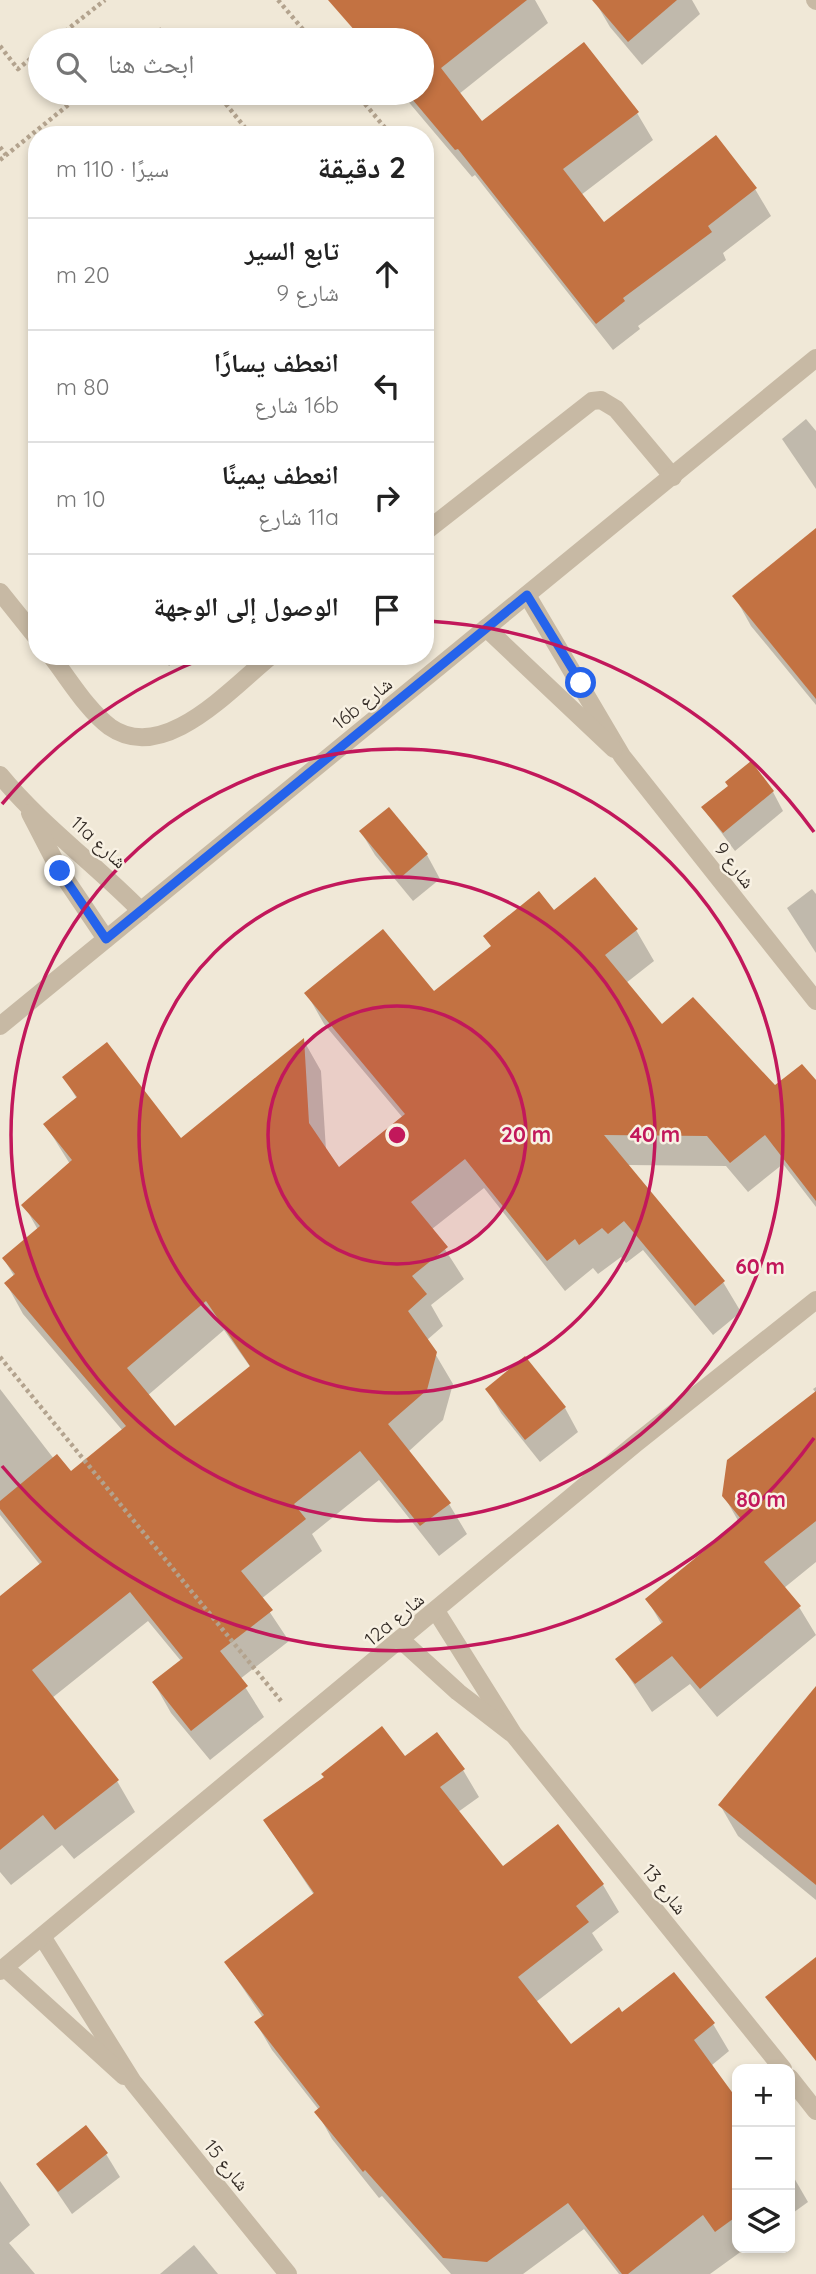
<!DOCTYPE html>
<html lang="ar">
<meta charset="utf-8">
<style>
:root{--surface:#fff;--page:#f2f2f2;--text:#222;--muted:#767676;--line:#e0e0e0}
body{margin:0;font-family:Quicksand,"Noto Naskh Arabic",sans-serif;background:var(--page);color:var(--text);direction:rtl}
.controls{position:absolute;right:21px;bottom:21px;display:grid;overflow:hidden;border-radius:14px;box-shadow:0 4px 10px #0003}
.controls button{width:63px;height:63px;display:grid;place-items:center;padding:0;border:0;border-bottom:2px solid var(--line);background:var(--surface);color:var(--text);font:35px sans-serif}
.stop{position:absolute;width:21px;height:21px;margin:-16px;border:5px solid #2563eb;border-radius:50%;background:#fff}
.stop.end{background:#2563eb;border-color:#fff;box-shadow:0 2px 7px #0008}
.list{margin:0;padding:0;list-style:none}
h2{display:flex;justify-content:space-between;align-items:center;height:91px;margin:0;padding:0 28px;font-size:30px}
h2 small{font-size:23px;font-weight:400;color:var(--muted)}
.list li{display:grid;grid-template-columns:46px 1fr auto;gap:21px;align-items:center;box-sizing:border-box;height:112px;padding:0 28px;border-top:2px solid var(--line)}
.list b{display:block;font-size:26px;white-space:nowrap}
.list p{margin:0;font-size:23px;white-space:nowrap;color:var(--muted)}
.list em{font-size:23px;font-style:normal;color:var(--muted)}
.icon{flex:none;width:38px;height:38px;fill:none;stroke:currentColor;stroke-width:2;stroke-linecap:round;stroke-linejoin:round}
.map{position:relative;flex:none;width:816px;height:2274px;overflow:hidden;direction:ltr}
.search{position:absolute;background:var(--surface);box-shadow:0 4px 10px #0003;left:28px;top:28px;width:406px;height:77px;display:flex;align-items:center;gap:18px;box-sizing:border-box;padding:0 24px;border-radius:38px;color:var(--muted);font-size:26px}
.panel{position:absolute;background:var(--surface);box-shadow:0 4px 10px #0003;left:28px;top:126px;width:406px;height:539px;border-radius:28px;direction:rtl}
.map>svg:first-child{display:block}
.shadow{fill:#0003;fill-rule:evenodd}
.building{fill:#c37242;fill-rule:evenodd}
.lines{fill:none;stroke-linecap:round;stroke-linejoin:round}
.path{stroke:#b3a38e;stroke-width:4.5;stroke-dasharray:3.5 3.5;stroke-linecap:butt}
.minor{stroke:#c7b9a4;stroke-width:18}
.route{stroke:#2563eb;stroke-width:9}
.ring{fill:none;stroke:#c2185b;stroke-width:3.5}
.labels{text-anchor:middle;stroke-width:5;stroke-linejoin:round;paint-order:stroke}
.street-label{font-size:19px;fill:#332b25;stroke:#f8f1e3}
.centre{fill:#c2185b;stroke:#f8f1e3;stroke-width:3.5}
.ring-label{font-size:21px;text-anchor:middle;font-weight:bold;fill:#c2185b;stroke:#f8f1e3;stroke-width:5;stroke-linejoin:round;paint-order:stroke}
</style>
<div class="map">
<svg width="816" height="2274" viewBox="0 0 816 2274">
<rect width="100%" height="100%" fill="#f0e8d7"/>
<!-- shadow -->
<g class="shadow">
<path d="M 379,0 L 535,0 L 548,23 L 459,94 L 481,123 L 637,113 L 653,140 L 581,195 L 604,224 L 755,189 L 771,216 L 723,253 L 726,260 L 638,326 L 640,329 L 613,350 L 475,175 L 472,177 L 401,93 L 422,93 L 422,40 L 360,40 L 350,23 Z"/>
<path d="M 600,0 L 692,0 L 700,14 L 642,65 L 610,27 L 596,3 Z"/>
<path d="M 806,419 L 816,431 L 816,489 L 782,439 Z"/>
<path d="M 816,530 L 816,705 L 751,626 L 735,597 Z"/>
<path d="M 161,656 L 182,656 L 169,666 Z"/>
<path d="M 773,792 L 783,811 L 735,851 L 703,808 Z"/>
<path d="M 388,810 L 427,855 L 440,879 L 413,901 L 375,855 L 361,832 Z"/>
<path d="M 812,889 L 816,894 L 816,953 L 787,908 Z"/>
<path d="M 554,913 L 636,930 L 654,961 L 626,983 L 661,1027 L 775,1088 L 816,1084 L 816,1207 L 783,1164 L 748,1192 L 726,1166 L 627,1165 L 723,1282 L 741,1312 L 713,1335 L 643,1250 L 626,1263 L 621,1257 L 598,1274 L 593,1268 L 565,1291 L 484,1188 L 432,1229 L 464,1279 L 431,1305 L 443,1326 L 427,1340 L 453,1384 L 443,1420 L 408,1452 L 449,1504 L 467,1534 L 439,1556 L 379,1480 L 312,1534 L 322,1551 L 261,1599 L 289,1641 L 240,1679 L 264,1717 L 210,1760 L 171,1713 L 154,1683 L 181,1661 L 148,1621 L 52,1698 L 117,1781 L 135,1812 L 74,1859 L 62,1845 L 11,1885 L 0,1872 L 0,1598 L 41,1566 L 0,1515 L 0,1389 L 54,1459 L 70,1473 L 123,1431 L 23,1314 L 6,1283 L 14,1276 L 4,1259 L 38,1230 L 24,1205 L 70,1164 L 45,1124 L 77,1099 L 64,1077 L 180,1140 L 304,1041 L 321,1071 L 326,1150 L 339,1169 L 403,1118 L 324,1024 L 307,994 L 434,994 ZM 224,1330 L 251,1368 L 175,1429 L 147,1396 Z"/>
<path d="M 525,1359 L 565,1408 L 578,1432 L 540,1462 L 501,1413 L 487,1389 Z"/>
<path d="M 816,1387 L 816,1562 L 784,1588 L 799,1607 L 816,1635 L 717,1717 L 690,1684 L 652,1712 L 617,1659 L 662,1625 L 647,1599 L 740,1524 L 724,1496 L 816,1393 L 813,1389 Z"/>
<path d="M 816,1688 L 816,1900 L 738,1836 L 720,1805 Z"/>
<path d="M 405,1759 L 463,1770 L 479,1797 L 458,1812 L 502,1868 L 558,1826 L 603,1885 L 619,1912 L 592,1933 L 603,1950 L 536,2002 L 571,2047 L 622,2014 L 673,1974 L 713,2024 L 729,2051 L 712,2065 L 737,2104 L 737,2248 L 746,2248 L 710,2274 L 619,2274 L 584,2229 L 523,2274 L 451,2274 L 382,2196 L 379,2198 L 332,2139 L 317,2112 L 319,2110 L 272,2050 L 256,2023 L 263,2018 L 226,1963 L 314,1895 L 265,1821 Z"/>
<path d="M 106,2154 L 120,2177 L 72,2214 L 38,2164 Z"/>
<path d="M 790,2171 L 808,2202 L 790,2215 Z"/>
<path d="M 0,2181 L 30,2225 L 9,2243 L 35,2274 L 0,2274 Z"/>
<path d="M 194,2245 L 218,2274 L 160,2274 Z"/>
</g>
<!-- building -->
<g class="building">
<path d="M 328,0 L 527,0 L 441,68 L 482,121 L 584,42 L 639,112 L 563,169 L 604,222 L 716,135 L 757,188 L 708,226 L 712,232 L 623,298 L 625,301 L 596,324 L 458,149 L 455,150 L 407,93 L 422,93 L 422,40 L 363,40 Z"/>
<path d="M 592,0 L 677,0 L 628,42 Z"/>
<path d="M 816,528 L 816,699 L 732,596 Z"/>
<path d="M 751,761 L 774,791 L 723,833 L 701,807 L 728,786 L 725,782 Z"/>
<path d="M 389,807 L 428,854 L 399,879 L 359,831 Z"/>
<path d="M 595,877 L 638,929 L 605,955 L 662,1024 L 693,997 L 775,1085 L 802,1064 L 816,1080 L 816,1201 L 765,1135 L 730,1163 L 707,1136 L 604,1135 L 725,1281 L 695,1306 L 624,1221 L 608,1234 L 602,1228 L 579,1245 L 575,1239 L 547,1261 L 465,1159 L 411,1202 L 448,1247 L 412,1276 L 427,1294 L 408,1311 L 437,1352 L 427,1390 L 388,1424 L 451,1503 L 420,1526 L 360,1451 L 294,1504 L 306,1519 L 241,1571 L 273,1610 L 220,1651 L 248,1686 L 191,1731 L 152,1682 L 183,1658 L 130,1592 L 32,1670 L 119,1780 L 55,1830 L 43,1815 L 0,1850 L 0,1596 L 42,1562 L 0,1509 L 0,1501 L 57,1454 L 71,1471 L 126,1426 L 4,1283 L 15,1274 L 2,1258 L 40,1226 L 21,1205 L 72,1160 L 43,1124 L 77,1097 L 62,1077 L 107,1042 L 181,1138 L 304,1038 L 309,1123 L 339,1167 L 405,1114 L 304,993 L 383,929 L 434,991 L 491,946 L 483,936 L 539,891 L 554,910 ZM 206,1301 L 250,1366 L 175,1426 L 127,1368 Z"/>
<path d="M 525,1356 L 566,1407 L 525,1440 L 485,1389 Z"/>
<path d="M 816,1391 L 816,1521 L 764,1562 L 801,1606 L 700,1689 L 672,1656 L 635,1684 L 615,1659 L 663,1622 L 645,1599 L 742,1520 L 722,1496 L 727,1460 Z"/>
<path d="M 816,1686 L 816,1885 L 718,1805 Z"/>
<path d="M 382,1726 L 405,1756 L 437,1732 L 465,1769 L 440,1787 L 503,1866 L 558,1824 L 604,1884 L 576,1906 L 589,1922 L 518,1977 L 571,2044 L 619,2007 L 622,2012 L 674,1972 L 715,2023 L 694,2040 L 737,2099 L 737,2216 L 715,2232 L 703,2215 L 628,2274 L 622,2274 L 568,2203 L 487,2262 L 443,2258 L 365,2170 L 363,2172 L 314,2112 L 320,2107 L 254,2022 L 264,2015 L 224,1962 L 314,1893 L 263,1820 L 324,1777 L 321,1774 Z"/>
<path d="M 816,1957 L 816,2061 L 765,1997 Z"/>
<path d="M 86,2125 L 108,2153 L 58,2192 L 36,2164 Z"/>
</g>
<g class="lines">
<!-- path -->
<g class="path">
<path d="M 278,0 L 312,40"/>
<path d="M 54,40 L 105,0"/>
<path d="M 148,40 L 163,28 L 173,40"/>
<path d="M 0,46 L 18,69 L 40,51"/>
<path d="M 217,93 L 251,135"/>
<path d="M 356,93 L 391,135"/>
<path d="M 0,147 L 6,155"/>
<path d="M 0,160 L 83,93"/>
<path d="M 0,1357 L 281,1701"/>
</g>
<!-- minor -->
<g class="minor">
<path d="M 815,0 L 816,1"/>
<path d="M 425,532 L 592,401 L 601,400 L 616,409 L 673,477"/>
<path d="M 0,592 L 37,638"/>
<path d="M 527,595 L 622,756 L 816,1001"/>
<path d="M 486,628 L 614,749"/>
<path d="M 51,656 C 69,679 87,710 110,727 C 164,765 231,688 271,656"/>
<path d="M 0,775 C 41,825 95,864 141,911"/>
<path d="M 30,813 L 60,871 L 106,939"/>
<path d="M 0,1026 L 816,358"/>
<path d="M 436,1611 L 514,1735 L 783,2069"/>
<path d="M 401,1640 L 458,1692 L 511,1733"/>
<path d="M 43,1938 L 133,2082 L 288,2274"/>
<path d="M 5,1968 L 124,2076"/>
<path d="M 0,1971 L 635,1444 L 816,1300"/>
<path d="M 790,2078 L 816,2111"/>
</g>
</g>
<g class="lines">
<!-- route -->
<path class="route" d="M 60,871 L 106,939 L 527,595 L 581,683"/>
</g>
<!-- distance rings -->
<circle cx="397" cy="1135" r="129" fill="#c2185b" fill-opacity=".12"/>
<g class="ring">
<circle cx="397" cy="1135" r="129"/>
<circle cx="397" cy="1135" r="258"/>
<circle cx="397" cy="1135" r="386"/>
<path d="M814 1438A515 515 0 0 1 2 1466M2 804A515 515 0 0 1 204 658M428 621A515 515 0 0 1 814 832"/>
</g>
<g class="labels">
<!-- street labels -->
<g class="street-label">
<text transform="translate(362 703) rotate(-39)" y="7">16b شارع</text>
<text transform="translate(99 842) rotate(42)" y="7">11a شارع</text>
<text transform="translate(735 865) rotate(52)" y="7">شارع 9</text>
<text transform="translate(394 1619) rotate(-40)" y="7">12a شارع</text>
<text transform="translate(665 1889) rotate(51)" y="7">شارع 13</text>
<text transform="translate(227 2165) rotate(51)" y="7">شارع 15</text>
</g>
</g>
<circle cx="397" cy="1135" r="10" class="centre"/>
<g class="ring-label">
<text x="526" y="1142">20 m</text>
<text x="655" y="1142">40 m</text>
<text x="760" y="1274">60 m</text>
<text x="761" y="1507">80 m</text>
</g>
</svg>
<div class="controls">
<button>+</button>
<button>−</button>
<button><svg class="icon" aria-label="layers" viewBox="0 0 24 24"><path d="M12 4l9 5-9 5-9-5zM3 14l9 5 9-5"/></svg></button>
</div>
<div class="stop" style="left:581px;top:683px"></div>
<div class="stop end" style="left:60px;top:871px"></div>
<div class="search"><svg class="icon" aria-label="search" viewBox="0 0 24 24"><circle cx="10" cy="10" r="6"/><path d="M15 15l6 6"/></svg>ابحث هنا</div>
<section class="panel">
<h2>2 دقيقة<small>سيرًا · 110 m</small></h2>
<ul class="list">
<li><svg class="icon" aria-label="ahead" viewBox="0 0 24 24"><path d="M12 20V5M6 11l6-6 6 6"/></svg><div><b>تابع السير</b><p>شارع 9</p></div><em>20 m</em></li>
<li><svg class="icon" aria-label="left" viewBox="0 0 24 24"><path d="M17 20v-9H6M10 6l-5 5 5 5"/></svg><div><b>انعطف يسارًا</b><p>16b شارع</p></div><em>80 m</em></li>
<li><svg class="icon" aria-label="right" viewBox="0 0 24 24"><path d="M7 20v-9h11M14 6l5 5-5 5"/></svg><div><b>انعطف يمينًا</b><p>11a شارع</p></div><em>10 m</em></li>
<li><svg class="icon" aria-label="arrive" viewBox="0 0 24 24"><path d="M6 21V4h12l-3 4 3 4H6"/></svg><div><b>الوصول إلى الوجهة</b></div></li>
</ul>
</section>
</div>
